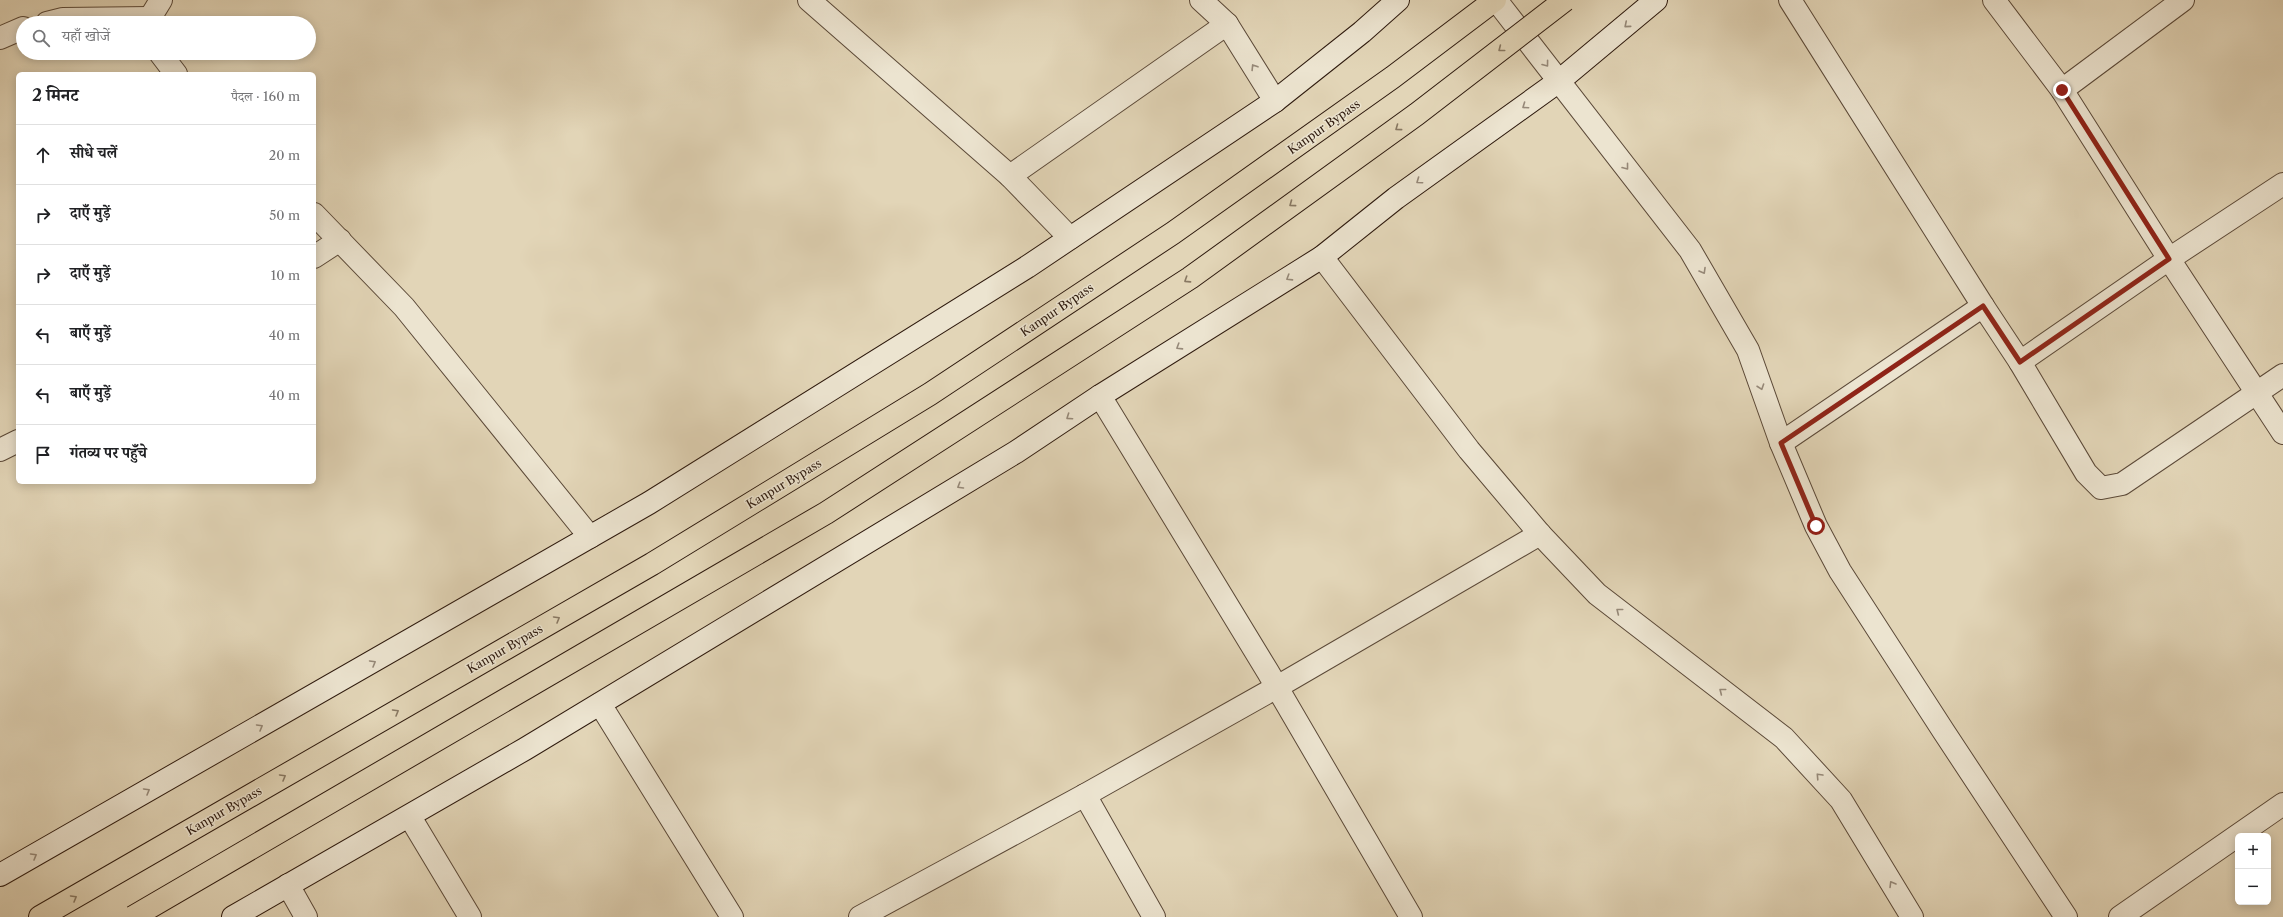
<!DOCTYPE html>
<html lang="hi">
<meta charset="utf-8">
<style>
:root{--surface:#fff;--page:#f2f2f2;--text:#202124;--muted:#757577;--line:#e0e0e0}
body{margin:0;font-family:"Libre Caslon Text","Noto Serif Devanagari",serif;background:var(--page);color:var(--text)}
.controls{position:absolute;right:12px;bottom:12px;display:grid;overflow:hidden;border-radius:6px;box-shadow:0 2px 10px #0003}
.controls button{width:36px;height:36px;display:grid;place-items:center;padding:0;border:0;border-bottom:1px solid var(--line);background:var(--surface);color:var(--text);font:20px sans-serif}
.stop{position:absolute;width:12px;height:12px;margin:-9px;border:3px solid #8f2418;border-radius:50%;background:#fff}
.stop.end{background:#8f2418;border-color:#fff;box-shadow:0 1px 4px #0008}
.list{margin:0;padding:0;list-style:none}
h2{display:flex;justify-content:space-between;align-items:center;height:52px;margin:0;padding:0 16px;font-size:17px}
h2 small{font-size:13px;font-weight:400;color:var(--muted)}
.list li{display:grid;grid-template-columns:26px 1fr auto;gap:12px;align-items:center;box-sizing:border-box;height:60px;padding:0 16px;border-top:1px solid var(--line)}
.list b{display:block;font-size:15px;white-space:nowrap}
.list em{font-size:13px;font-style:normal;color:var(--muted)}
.icon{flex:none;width:22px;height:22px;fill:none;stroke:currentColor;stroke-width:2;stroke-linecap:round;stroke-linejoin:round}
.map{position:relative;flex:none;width:2283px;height:917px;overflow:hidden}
.search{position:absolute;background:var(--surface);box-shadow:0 2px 10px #0003;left:16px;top:16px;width:300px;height:44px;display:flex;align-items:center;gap:10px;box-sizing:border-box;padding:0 14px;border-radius:22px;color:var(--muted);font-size:15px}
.panel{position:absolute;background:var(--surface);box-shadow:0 2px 10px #0003;left:16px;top:72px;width:300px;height:412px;border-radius:6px}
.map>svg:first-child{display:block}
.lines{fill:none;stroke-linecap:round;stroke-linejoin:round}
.minor-casing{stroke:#5b4938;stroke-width:24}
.tertiary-casing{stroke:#5b4938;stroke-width:24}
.secondary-casing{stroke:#2e1a0e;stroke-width:24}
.trunk-casing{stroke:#2e1a0e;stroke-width:24}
.minor{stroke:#ece4d0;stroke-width:22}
.tertiary{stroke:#ece4d0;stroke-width:22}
.secondary{stroke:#ece4d0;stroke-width:22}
.trunk{stroke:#e2d5b7;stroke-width:22}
.trunk-bridge-casing{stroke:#2e1a0e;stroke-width:24;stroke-linecap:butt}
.trunk-bridge{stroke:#e2d5b7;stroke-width:22}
.oneway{stroke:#968979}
.oneway2{stroke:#887862}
.route{stroke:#8f2418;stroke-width:5}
.labels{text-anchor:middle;stroke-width:3;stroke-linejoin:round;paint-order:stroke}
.street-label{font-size:12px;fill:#2e1a0e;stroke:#ece4d0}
</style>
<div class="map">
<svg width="2283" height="917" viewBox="0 0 2283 917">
<rect width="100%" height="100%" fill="#e2d5b7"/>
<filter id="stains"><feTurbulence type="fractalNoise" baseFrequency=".005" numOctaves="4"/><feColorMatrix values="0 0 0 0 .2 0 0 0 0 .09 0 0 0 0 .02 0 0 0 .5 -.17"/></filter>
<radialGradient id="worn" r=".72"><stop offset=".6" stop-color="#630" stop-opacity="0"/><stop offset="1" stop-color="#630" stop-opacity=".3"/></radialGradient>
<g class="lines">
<!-- minor casing -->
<g class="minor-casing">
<g id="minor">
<path d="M 809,0 L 1010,176 L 1070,238"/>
<path d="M 1790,0 L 1983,306"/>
<path d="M 1994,0 L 2062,90 L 2169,259 L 2283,433"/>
<path d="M 47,23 L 63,19 L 150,18"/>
<path d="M 151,23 L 150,18 L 161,0"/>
<path d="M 0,38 L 23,28"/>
<path d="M 160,53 L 176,74"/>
<path d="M 2062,90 L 2183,0"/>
<path d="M 1010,176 L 1227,24"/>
<path d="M 314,214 L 404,307 L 590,537"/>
<path d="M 314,257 L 340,240"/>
<path d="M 2020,362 L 2086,473 L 2101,488 L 2122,484 L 2283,375"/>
<path d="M 1100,396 L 1268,672 L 1411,917"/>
<path d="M 1781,443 L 1983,306 L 2020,362 L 2169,259 L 2283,184"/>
<path d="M 0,450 L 18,441"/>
<path d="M 600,704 L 732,917"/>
<path d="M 1085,795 L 1154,917"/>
<path d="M 410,817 L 470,917"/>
<path d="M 288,885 L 306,917"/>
<path d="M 860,917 L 1085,795 L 1277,687 L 1540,534"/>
<path d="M 2120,917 L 2283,804"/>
</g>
</g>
<!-- tertiary casing -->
<g class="tertiary-casing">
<g id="tertiary">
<path d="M 1201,0 L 1227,24 L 1275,101"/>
<path d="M 1496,0 L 1690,250 L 1748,350 L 1781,443 L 1816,526 L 1840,571 L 1944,732 L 2066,917"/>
<path d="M 1322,257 L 1469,450 L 1540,534 L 1597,594 L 1784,738 L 1841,800 L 1912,917"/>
</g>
</g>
<!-- secondary casing -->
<g class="secondary-casing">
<g id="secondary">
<path d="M 0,875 L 649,503 L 1027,267 L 1275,101 L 1362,32 L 1398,0"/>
<path d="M 233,917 L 525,749 L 1016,452 L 1100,396 L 1322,257 L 1396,198 L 1559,81 L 1656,0"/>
</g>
</g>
<!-- trunk casing -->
<g class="trunk-casing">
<path id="trunk" d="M 40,917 L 652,564 L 930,394 L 1173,233 L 1393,77 L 1495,0"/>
</g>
<!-- minor -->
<use href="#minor" class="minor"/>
<!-- tertiary -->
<use href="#tertiary" class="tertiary"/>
<!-- secondary -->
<use href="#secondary" class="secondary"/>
<!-- trunk -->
<use href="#trunk" class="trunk"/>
<!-- trunk-bridge casing -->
<g class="trunk-bridge-casing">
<path id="trunk-bridge" d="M 133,917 L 826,513 L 1190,278 L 1417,114 L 1565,0"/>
</g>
<!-- trunk-bridge -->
<use href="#trunk-bridge" class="trunk-bridge"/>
</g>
<!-- one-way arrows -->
<defs><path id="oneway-chevron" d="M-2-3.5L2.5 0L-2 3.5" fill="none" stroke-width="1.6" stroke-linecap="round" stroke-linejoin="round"/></defs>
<g class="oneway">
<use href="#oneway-chevron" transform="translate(1627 25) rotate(140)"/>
<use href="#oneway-chevron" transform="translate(1546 64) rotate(53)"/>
<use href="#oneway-chevron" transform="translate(1254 67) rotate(-122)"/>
<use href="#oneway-chevron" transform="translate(1525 106) rotate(145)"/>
<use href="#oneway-chevron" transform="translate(1626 167) rotate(52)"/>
<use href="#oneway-chevron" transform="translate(1419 181) rotate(145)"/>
<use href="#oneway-chevron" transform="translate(1703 271) rotate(60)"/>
<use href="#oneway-chevron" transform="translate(1289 278) rotate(148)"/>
<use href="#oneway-chevron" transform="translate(1179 347) rotate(148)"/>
<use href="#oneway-chevron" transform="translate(1761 387) rotate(71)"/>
<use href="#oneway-chevron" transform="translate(1069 417) rotate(146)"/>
<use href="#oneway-chevron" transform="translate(960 486) rotate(149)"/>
<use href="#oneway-chevron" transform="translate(1619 611) rotate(-142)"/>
<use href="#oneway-chevron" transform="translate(373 663) rotate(-30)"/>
<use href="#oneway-chevron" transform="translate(1722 691) rotate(-142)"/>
<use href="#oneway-chevron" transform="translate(260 727) rotate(-30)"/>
<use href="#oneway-chevron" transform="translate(1819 776) rotate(-133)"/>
<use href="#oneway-chevron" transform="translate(147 791) rotate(-30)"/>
<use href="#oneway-chevron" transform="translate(34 856) rotate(-30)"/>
<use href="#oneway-chevron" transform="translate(1892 884) rotate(-121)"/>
</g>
<g class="oneway2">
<use href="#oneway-chevron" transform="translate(1501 49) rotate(142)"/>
<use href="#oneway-chevron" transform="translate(1398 128) rotate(144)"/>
<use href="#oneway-chevron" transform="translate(1292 204) rotate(144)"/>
<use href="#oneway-chevron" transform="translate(1187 280) rotate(147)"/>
<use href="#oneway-chevron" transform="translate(557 619) rotate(-30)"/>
<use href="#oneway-chevron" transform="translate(396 712) rotate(-30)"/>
<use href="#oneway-chevron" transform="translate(283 777) rotate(-30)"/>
<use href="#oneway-chevron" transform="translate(74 898) rotate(-30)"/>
</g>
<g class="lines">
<!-- route -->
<path class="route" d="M 1816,526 L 1781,443 L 1983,306 L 2020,362 L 2169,259 L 2062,90"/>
</g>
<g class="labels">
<!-- street labels -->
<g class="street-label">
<text transform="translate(1324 127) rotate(-35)" y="4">Kanpur Bypass</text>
<text transform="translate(1057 310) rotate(-34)" y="4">Kanpur Bypass</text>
<text transform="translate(784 484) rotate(-31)" y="4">Kanpur Bypass</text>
<text transform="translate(505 649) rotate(-30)" y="4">Kanpur Bypass</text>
<text transform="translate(224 811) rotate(-30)" y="4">Kanpur Bypass</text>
</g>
</g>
<rect width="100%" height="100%" filter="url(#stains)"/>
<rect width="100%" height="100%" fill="url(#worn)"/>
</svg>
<div class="controls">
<button>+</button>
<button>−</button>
</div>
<div class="stop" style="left:1816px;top:526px"></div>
<div class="stop end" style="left:2062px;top:90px"></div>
<div class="search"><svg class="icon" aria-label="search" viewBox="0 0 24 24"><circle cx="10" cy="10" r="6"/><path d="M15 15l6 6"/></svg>यहाँ खोजें</div>
<section class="panel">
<h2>2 मिनट<small>पैदल · 160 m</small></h2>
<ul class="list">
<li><svg class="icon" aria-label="ahead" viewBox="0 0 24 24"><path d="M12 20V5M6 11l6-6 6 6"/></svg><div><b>सीधे चलें</b></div><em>20 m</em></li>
<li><svg class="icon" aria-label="right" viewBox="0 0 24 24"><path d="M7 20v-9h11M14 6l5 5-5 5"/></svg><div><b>दाएँ मुड़ें</b></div><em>50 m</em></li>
<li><svg class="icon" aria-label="right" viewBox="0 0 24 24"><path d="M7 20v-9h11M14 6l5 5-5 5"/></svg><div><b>दाएँ मुड़ें</b></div><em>10 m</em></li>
<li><svg class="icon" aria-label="left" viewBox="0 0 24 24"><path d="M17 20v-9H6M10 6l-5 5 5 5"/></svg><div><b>बाएँ मुड़ें</b></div><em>40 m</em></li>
<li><svg class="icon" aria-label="left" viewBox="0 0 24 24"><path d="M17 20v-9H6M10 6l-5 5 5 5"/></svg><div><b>बाएँ मुड़ें</b></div><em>40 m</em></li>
<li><svg class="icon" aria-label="arrive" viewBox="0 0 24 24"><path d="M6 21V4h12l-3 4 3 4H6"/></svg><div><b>गंतव्य पर पहुँचे</b></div></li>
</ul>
</section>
</div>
